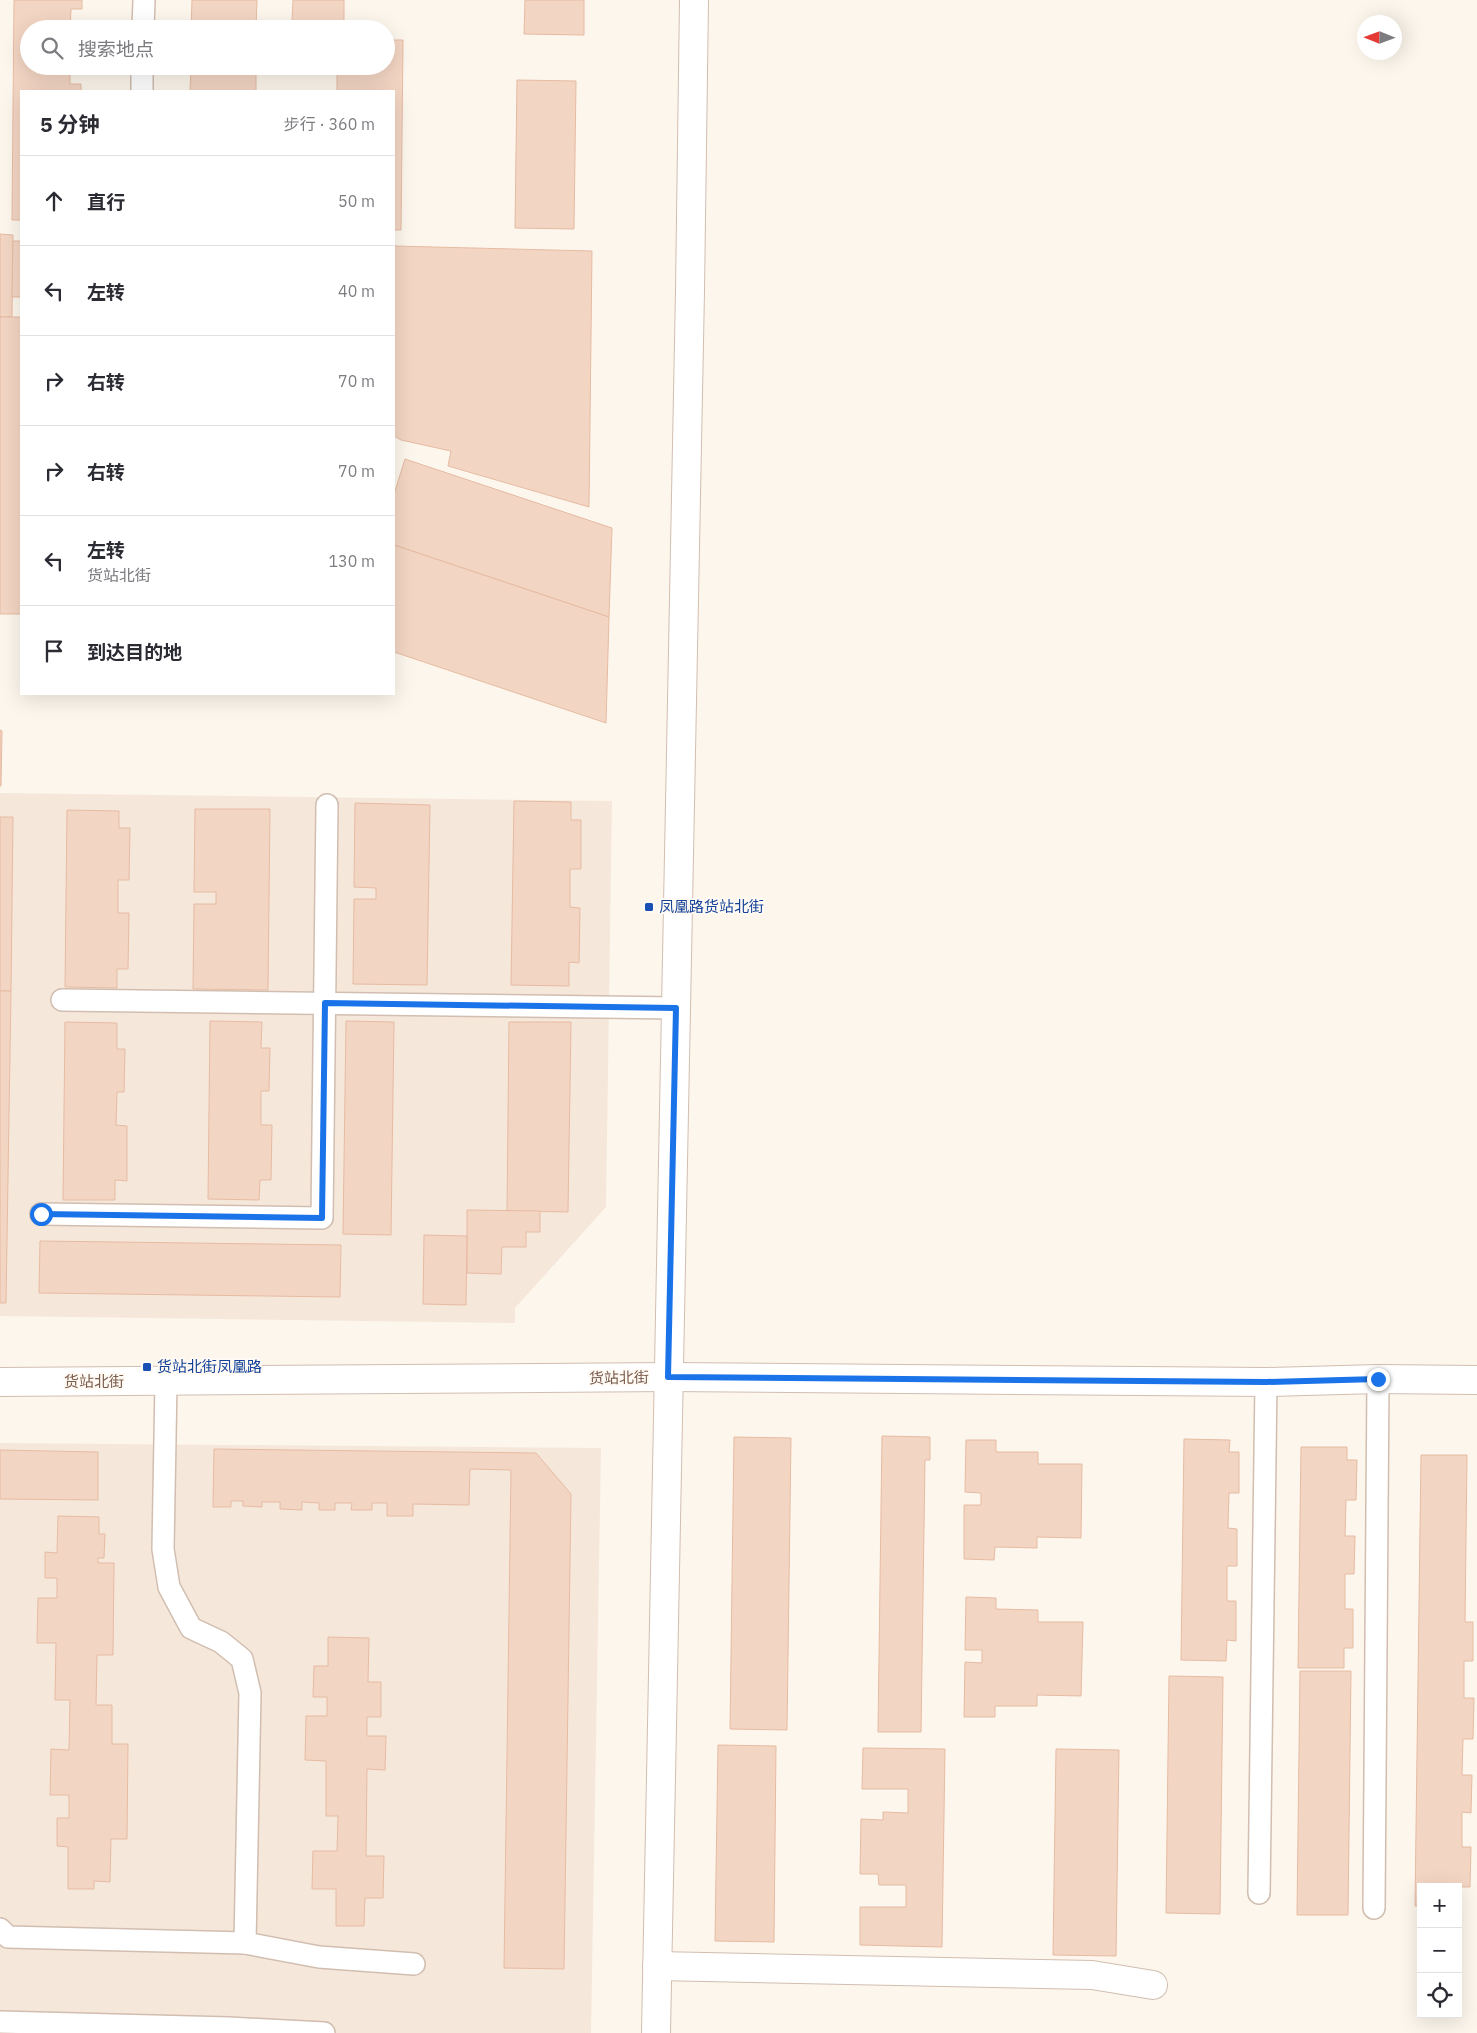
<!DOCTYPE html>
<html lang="zh">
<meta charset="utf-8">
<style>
:root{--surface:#fff;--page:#f7f7f7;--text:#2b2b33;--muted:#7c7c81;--line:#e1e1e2}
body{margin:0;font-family:"IBM Plex Sans","Noto Sans SC",sans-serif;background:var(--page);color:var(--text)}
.controls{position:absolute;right:15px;bottom:15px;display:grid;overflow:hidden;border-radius:0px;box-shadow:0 5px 20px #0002}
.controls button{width:45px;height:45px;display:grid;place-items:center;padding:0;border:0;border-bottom:1px solid var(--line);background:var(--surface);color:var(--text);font:25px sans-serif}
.compass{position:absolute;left:1357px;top:15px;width:45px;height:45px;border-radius:50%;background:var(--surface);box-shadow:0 5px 20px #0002;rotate:271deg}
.stop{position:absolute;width:15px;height:15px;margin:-11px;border:4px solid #1a73e8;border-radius:50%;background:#fff}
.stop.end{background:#1a73e8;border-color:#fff;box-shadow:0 1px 5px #0008}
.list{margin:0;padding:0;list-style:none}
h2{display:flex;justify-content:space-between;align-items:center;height:65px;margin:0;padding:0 20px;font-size:21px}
h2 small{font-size:16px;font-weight:400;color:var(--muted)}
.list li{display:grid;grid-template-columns:32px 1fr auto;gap:15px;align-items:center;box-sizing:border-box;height:90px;padding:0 20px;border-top:1px solid var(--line)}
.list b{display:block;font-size:19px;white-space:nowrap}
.list p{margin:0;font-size:16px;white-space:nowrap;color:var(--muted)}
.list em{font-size:16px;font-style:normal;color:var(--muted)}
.icon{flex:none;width:28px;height:28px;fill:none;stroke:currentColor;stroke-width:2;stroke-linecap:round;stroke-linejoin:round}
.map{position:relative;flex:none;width:1477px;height:2033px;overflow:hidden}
.search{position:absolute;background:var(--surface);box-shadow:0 5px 20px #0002;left:20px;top:20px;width:375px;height:55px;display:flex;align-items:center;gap:12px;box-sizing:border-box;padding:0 18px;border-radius:28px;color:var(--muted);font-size:19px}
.panel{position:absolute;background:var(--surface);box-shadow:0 5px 20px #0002;left:20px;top:90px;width:375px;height:605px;border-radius:0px}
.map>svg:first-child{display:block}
.residential{fill:#f5e8da}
.building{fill:#f3d5c3;stroke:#e6bba3}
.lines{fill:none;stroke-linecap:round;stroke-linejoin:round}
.service-casing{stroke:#d1beb0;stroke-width:24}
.minor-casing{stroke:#d1beb0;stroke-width:30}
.service{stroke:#fff;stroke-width:21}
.minor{stroke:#fff;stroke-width:28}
.route{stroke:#1a73e8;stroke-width:6}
.transit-dot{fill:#1a4fb4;stroke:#fffaf3;stroke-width:2}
.labels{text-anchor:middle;stroke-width:4;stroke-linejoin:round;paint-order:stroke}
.transit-label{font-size:15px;fill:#164399;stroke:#fffaf3;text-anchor:start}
.street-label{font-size:15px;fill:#7a5c4d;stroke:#fffaf3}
</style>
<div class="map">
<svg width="1477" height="2033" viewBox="0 0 1477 2033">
<rect width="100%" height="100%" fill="#fdf6ec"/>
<!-- residential -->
<g class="residential">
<path d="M 0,793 L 612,801 L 606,1207 L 515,1308 L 515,1323 L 0,1316 Z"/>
<path d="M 0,1443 L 601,1448 L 591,2033 L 0,2033 Z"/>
</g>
<!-- building -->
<g class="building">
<path d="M 14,0 L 82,0 L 82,9 L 71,9 L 70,29 L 29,29 L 29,66 L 70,66 L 70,84 L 81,84 L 81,91 L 21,91 L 21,220 L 12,220 Z"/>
<path d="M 192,0 L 257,0 L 256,29 L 191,29 Z"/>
<path d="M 293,0 L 344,0 L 344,22 L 292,21 Z"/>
<path d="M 525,0 L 584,0 L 584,35 L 524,34 Z"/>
<path d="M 386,40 L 403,40 L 401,230 L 394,230 L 394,91 L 337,91 L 337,66 L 386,66 Z"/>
<path d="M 191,66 L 256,66 L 256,91 L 190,91 Z"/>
<path d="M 517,80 L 576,81 L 574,229 L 515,228 Z"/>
<path d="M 0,234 L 13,235 L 12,317 L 0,317 Z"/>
<path d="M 13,241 L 21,241 L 21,297 L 12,297 Z"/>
<path d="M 394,246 L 592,251 L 589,507 L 448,466 L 451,451 L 401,440 L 394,436 Z"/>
<rect x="0" y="317" width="21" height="297"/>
<path d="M 405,459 L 612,528 L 609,617 L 394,545 L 394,494 Z"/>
<path d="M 394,545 L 609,617 L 606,723 L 394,652 Z"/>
<path d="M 0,730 L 2,731 L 1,786 L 0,786 Z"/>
<path d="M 514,801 L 571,802 L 571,820 L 581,820 L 581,869 L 570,869 L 570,907 L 580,908 L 579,963 L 569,962 L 569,986 L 511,985 Z"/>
<path d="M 355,803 L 430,805 L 427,985 L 353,984 L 354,899 L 376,899 L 376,888 L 354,887 Z"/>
<path d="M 195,809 L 270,809 L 268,990 L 193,989 L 194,904 L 216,904 L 216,892 L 194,892 Z"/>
<path d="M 67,810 L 119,811 L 119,828 L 130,828 L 129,880 L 118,880 L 118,913 L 129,913 L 128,969 L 117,969 L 117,988 L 65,987 Z"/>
<path d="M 0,817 L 13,817 L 11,991 L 0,991 Z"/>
<path d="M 0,991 L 11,991 L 6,1303 L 0,1303 Z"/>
<path d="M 210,1021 L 262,1022 L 261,1048 L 270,1048 L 269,1091 L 261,1091 L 261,1125 L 272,1125 L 271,1180 L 260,1180 L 259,1200 L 208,1199 Z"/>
<path d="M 346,1021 L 394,1022 L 391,1235 L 343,1234 Z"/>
<path d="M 65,1022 L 117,1023 L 117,1049 L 125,1049 L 124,1092 L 117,1092 L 116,1125 L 127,1126 L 127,1181 L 115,1180 L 115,1200 L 63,1200 Z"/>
<path d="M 509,1022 L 571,1022 L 568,1212 L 507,1211 Z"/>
<path d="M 467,1210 L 540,1211 L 540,1232 L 526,1232 L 526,1247 L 502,1247 L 501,1274 L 467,1273 Z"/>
<path d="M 424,1235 L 467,1236 L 466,1305 L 423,1304 Z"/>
<path d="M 40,1241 L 341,1245 L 340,1297 L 39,1293 Z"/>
<path d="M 882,1436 L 930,1437 L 930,1460 L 925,1460 L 921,1732 L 878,1732 Z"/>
<path d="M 734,1437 L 791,1438 L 787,1730 L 730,1729 Z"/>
<path d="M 1184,1439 L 1230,1440 L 1229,1452 L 1239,1452 L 1239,1493 L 1229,1493 L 1228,1528 L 1237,1529 L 1237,1566 L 1227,1566 L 1227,1601 L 1236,1601 L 1236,1641 L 1227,1640 L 1226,1661 L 1181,1660 Z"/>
<path d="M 966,1440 L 996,1440 L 996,1452 L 1038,1452 L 1038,1464 L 1082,1464 L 1081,1538 L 1037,1537 L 1037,1548 L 995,1547 L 994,1560 L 964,1559 L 964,1505 L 981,1505 L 981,1493 L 965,1492 Z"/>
<path d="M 1301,1447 L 1347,1447 L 1347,1460 L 1357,1460 L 1356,1500 L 1346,1500 L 1345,1536 L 1355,1536 L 1354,1574 L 1345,1574 L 1345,1609 L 1353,1609 L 1353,1648 L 1344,1648 L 1344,1668 L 1298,1668 Z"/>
<path d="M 214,1449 L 536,1453 L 571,1494 L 564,1969 L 504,1968 L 511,1470 L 470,1469 L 469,1505 L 413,1504 L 413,1516 L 387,1516 L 387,1503 L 372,1503 L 372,1510 L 351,1510 L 352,1503 L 335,1503 L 335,1510 L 319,1510 L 319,1503 L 302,1502 L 302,1510 L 280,1509 L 280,1502 L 262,1502 L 262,1507 L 243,1506 L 243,1501 L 231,1501 L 231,1507 L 213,1507 Z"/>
<path d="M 0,1450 L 98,1452 L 98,1500 L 0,1499 Z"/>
<path d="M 1421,1455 L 1467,1455 L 1465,1622 L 1473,1622 L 1473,1661 L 1464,1661 L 1464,1698 L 1474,1698 L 1473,1739 L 1463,1739 L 1462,1775 L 1472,1775 L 1471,1813 L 1462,1812 L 1462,1847 L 1471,1847 L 1470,1887 L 1461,1887 L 1461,1907 L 1458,1907 L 1458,1887 L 1421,1887 L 1421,1906 L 1415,1906 Z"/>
<path d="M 58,1516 L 99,1517 L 99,1534 L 105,1534 L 104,1558 L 98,1558 L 98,1563 L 114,1563 L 113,1655 L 97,1655 L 96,1705 L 112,1705 L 112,1744 L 128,1744 L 127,1839 L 111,1839 L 110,1882 L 94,1881 L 94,1889 L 68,1889 L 68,1847 L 57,1846 L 57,1818 L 69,1818 L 69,1795 L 50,1795 L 51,1749 L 69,1750 L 70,1700 L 55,1700 L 56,1643 L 37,1643 L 38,1598 L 57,1598 L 57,1578 L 45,1578 L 45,1552 L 57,1553 Z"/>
<path d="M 966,1597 L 996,1598 L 996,1609 L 1038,1610 L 1038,1622 L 1083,1622 L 1081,1696 L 1037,1695 L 1037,1706 L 995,1706 L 995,1717 L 964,1717 L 965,1662 L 982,1663 L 982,1650 L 965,1650 Z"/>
<path d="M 328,1637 L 369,1638 L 368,1682 L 381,1682 L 381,1717 L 367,1717 L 367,1736 L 386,1736 L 385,1770 L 367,1769 L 366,1856 L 384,1856 L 383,1898 L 365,1898 L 364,1926 L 336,1926 L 336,1889 L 312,1889 L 313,1851 L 337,1851 L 338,1816 L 326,1816 L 326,1761 L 305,1760 L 306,1716 L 327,1716 L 327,1697 L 313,1697 L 314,1666 L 328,1666 Z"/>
<path d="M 1300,1671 L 1351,1671 L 1348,1915 L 1297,1915 Z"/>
<path d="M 1169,1676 L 1223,1677 L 1220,1914 L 1166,1913 Z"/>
<path d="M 718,1745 L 776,1746 L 774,1942 L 715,1941 Z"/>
<path d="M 863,1748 L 945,1749 L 942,1947 L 860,1945 L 860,1907 L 906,1907 L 906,1885 L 879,1885 L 878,1874 L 860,1874 L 861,1819 L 883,1820 L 883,1812 L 908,1813 L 908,1789 L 862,1789 Z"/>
<path d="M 1056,1749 L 1119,1750 L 1116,1956 L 1053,1955 Z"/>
</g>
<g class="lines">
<!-- service casing -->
<g class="service-casing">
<g id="service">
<path d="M 143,29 L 144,0"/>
<path d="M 142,91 L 142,66"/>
<path d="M 62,1000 L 676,1008"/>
<path d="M 41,1214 L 322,1218 L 327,805"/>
<path d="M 166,1382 L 163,1549 L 169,1587 L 191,1628 L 221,1642 L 242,1659 L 250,1693 L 245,1943"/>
<path d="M 1259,1893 L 1266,1382"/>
<path d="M 1374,1908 L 1378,1379"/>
<path d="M 0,1929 L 8,1937 L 245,1943 L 319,1957 L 414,1964"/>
<path d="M 0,2022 L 229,2028 L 324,2033"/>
</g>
</g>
<!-- minor casing -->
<g class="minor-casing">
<g id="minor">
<path d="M 0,1382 L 669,1377 L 1266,1382 L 1378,1379 L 1477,1380"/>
<path d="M 657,1966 L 1092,1975 L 1153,1985"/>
<path d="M 656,2033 L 690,291 L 694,0"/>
</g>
</g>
<!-- service -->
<use href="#service" class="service"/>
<!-- minor -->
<use href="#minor" class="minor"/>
</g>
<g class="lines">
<!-- route -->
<path class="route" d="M 41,1214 L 322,1218 L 325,1003 L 676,1008 L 668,1377 L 1266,1382 L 1378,1379"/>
</g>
<!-- markers -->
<g class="transit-dot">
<rect x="644" y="902" width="10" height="10" rx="2.5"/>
<rect x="142" y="1362" width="10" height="10" rx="2.5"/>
</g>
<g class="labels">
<!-- transit labels -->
<g class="transit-label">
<text x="659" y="912">凤凰路货站北街</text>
<text x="157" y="1372">货站北街凤凰路</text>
</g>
<!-- street labels -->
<g class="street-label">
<text transform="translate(619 1378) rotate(-1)" y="5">货站北街</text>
<text x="94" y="1387">货站北街</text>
</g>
</g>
</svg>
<div class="controls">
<button>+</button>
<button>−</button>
<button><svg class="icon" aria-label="locate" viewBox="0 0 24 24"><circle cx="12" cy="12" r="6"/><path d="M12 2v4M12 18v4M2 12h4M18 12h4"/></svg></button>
</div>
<svg class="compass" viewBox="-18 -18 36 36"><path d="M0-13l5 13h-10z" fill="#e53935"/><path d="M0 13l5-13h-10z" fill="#7c7c81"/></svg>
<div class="stop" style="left:41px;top:1214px"></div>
<div class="stop end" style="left:1378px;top:1379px"></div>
<div class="search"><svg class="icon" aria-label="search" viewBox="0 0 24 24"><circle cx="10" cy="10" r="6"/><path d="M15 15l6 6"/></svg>搜索地点</div>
<section class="panel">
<h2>5 分钟<small>步行 · 360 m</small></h2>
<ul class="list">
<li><svg class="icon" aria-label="ahead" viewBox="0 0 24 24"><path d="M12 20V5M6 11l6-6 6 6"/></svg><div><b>直行</b></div><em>50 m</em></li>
<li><svg class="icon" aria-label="left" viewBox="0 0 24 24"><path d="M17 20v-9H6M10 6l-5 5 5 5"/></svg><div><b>左转</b></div><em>40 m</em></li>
<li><svg class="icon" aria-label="right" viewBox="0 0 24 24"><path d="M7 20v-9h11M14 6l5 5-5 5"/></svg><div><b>右转</b></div><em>70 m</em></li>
<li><svg class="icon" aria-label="right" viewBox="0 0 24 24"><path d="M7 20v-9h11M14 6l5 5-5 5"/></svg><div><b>右转</b></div><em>70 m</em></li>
<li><svg class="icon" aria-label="left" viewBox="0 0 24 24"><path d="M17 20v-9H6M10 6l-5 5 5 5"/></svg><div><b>左转</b><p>货站北街</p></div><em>130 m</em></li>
<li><svg class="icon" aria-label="arrive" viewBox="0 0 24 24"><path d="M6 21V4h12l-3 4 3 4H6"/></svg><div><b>到达目的地</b></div></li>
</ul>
</section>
</div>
